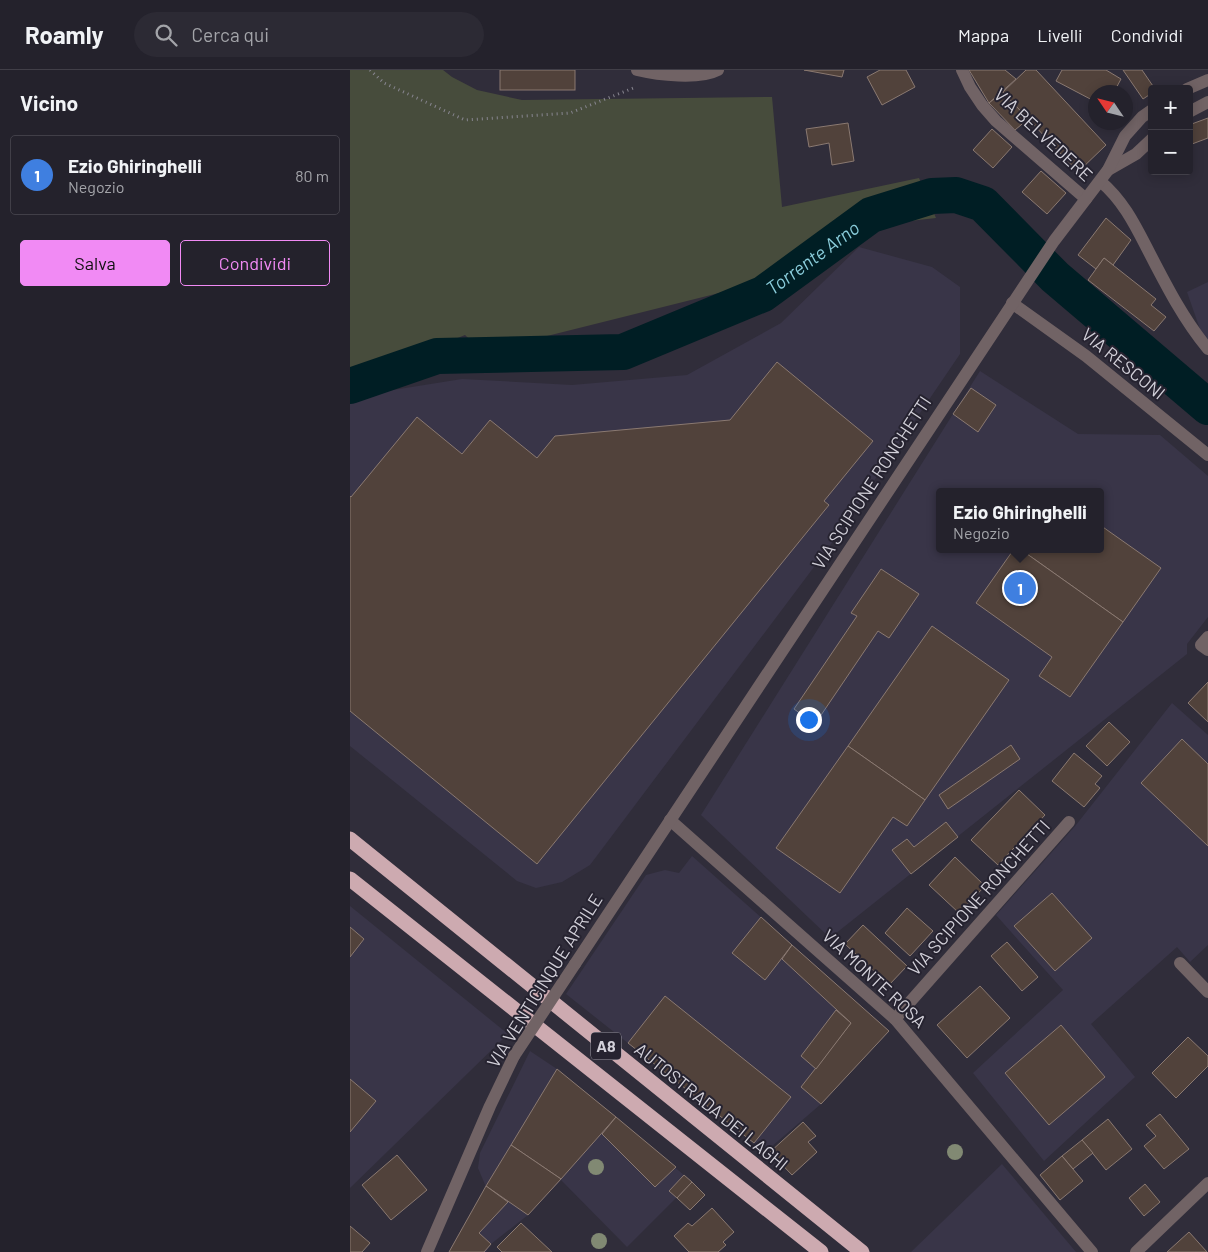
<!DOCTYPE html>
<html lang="it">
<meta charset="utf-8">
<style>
:root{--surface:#24222c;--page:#2c2a34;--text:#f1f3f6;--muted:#a3a4a9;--line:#413f48;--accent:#f18af4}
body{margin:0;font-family:Barlow,sans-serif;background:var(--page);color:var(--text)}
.controls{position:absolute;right:15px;top:15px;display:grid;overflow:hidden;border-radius:5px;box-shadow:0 2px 12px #0003}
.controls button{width:45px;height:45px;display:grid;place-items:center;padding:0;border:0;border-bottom:1px solid var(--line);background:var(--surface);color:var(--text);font:25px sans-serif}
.compass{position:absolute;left:738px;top:15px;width:45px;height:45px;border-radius:50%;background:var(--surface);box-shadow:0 2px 12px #0003;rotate:305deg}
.you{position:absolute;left:458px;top:649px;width:18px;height:18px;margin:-12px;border:4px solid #fff;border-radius:50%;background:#1a73e8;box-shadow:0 0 0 8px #1a73e833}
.badge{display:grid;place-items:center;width:32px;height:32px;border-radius:50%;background:var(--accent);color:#fff;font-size:16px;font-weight:700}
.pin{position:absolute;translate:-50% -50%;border:2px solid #fff;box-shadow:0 1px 5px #0006}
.popup{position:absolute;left:586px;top:418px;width:168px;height:65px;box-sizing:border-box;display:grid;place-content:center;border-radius:5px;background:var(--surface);filter:drop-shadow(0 1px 4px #0005);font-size:16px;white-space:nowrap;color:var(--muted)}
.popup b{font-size:19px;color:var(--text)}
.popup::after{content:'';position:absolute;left:50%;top:100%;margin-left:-10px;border:10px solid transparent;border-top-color:var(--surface)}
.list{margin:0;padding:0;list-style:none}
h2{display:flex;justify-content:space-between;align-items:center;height:65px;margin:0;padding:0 20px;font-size:21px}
h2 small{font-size:16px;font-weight:400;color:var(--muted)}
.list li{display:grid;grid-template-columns:32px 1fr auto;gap:15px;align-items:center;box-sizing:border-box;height:80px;margin:0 10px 10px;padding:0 10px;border:1px solid var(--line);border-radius:5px}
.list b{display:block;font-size:19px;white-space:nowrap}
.list p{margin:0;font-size:16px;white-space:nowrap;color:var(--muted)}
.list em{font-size:16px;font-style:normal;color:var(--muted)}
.actions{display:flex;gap:10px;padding:15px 20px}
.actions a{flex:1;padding:11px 0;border:1px solid var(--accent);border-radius:5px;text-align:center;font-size:18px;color:var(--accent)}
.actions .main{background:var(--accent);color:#111}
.icon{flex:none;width:28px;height:28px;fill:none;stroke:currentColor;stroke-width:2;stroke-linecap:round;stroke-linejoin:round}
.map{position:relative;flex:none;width:858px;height:1182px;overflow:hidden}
header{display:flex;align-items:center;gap:30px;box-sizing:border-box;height:70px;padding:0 25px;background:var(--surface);border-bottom:1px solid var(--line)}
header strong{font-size:24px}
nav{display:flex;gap:28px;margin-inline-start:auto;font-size:18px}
.search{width:350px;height:45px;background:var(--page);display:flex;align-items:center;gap:12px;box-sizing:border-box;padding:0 18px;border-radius:28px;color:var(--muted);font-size:19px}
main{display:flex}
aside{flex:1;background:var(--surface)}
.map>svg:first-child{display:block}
.built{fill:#393548;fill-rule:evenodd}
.green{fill:#474c3c}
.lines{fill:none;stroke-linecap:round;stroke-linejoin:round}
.river{stroke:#001e24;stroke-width:36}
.building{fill:#51423b;stroke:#8a7971}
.path{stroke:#888690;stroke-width:3;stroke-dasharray:1 4;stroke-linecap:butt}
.minor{stroke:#716365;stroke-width:12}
.highway{stroke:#cdaab0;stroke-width:15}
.minor-bridge{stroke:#716365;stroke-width:12}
.tree{fill:#818973}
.labels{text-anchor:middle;stroke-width:4;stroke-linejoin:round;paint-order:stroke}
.shield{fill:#262330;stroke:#9e9ca6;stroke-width:1}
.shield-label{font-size:16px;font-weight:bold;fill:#d2d0d9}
.street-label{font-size:18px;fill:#d2d0d9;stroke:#262330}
.water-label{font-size:19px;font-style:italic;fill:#89ccda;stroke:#262330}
</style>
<header>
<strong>Roamly</strong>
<div class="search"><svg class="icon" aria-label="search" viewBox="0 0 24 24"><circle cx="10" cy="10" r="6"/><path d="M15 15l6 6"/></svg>Cerca qui</div>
<nav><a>Mappa</a><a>Livelli</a><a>Condividi</a></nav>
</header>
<main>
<aside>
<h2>Vicino<small></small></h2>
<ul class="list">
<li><span class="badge" style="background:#3f7fe0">1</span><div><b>Ezio Ghiringhelli</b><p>Negozio</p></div><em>80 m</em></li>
</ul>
<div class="actions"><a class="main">Salva</a><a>Condividi</a></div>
</aside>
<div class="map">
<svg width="858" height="1182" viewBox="0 0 858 1182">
<rect width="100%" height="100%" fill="#302d3a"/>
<!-- built -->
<g class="built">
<path d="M 509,177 L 582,197 L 610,217 L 610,284 L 479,477 L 240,795 L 212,812 L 186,818 L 167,811 L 0,676 L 0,332 L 18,324 L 112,309 L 222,315 L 337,305 L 431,253 Z"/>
<path d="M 858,212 L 858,282 L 837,222 Z"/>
<path d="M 630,301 L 728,364 L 810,365 L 858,406 L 858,547 L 837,574 L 837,584 L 480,868 L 351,745 ZM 590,422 L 750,422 L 750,479 L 590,479 Z"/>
<path d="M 822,633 L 858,665 L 858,875 L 840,892 L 827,877 L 741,954 L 785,1007 L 694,1091 L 623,1003 L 713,920 L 646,845 L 726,755 Z"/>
<path d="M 342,786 L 539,961 L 471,1034 L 413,1084 L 404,1073 L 216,924 L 296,805 L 315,800 L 329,803 Z"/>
<path d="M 0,836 L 158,964 L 0,1118 Z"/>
<path d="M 180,981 L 207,999 L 266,1047 L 342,1112 L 277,1177 L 211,1110 L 178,1145 L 141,1174 L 136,1182 L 99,1182 L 136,1117 L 128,1098 L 130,1083 Z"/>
<path d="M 652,1094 L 726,1182 L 561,1182 Z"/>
</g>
<!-- green -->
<path class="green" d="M 0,0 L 93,0 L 102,7 L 127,20 L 172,30 L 422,27 L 432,137 L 569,108 L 586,148 L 542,153 L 489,179 L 373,222 L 133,282 L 115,265 L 0,312 Z"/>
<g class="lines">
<!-- river -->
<path class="river" id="s1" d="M 0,316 L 87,286 L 273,282 L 413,224 L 521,145 L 582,126 L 606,125 L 633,134 L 705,207 L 858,337"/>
</g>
<!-- building -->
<g class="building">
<rect x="150" y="0" width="75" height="20"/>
<path d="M 454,0 L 494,0 L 492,7 Z"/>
<path d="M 530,0 L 556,0 L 565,17 L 532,35 L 517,7 Z"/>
<path d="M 619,0 L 655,0 L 666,9 L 639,33 Z"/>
<path d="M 676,0 L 686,0 L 756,75 L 728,102 L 653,22 Z"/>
<path d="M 712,0 L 756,0 L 771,9 L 764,22 L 746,22 L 746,32 L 706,11 Z"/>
<path d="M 773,0 L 792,0 L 805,19 L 802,19 L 802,23 L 793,29 Z"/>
<path d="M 653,22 L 678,49 L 665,60 L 639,33 Z"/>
<path d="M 858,48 L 858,68 L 842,74 L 839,67 L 839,55 Z"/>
<path d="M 498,53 L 504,91 L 482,95 L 479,73 L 459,77 L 456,59 Z"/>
<path d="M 642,59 L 662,77 L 643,98 L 623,80 Z"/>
<path d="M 691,101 L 716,123 L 697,144 L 672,122 Z"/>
<path d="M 756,148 L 781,170 L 763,195 L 754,188 L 746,199 L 728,185 Z"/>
<path d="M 754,188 L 806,229 L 801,235 L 816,247 L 804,261 L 738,210 Z"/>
<path d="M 427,292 L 523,371 L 474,431 L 479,435 L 187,794 L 0,641 L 0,426 L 1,427 L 67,347 L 112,384 L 140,350 L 187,388 L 205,366 L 380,350 Z"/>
<path d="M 621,318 L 646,335 L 628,362 L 603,344 Z"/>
<path d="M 750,455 L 811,498 L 773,552 L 670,479 L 750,479 Z"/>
<path d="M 664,479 L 670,479 L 773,552 L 720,627 L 689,606 L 702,587 L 626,533 Z"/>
<path d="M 531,499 L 569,524 L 539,568 L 528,561 L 465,654 L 444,639 L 507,546 L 501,543 Z"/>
<path d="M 582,556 L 659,610 L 575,730 L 498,676 Z"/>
<path d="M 858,612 L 858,652 L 838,633 Z"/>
<path d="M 759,652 L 780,672 L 757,696 L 736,676 Z"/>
<path d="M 832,669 L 858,694 L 858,776 L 791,713 Z"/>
<path d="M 661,675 L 670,689 L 598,739 L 589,725 Z"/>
<path d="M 498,676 L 575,730 L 557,756 L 543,747 L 490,823 L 426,778 Z"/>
<path d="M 724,683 L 752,706 L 745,714 L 750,718 L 734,737 L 702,711 Z"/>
<path d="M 669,720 L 695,745 L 648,795 L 621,770 Z"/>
<path d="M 596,752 L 608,767 L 561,804 L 542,780 L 557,769 L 564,777 Z"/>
<path d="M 605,787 L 635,816 L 609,843 L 579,815 Z"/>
<path d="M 702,823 L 742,868 L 705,901 L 664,856 Z"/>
<path d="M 557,838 L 583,861 L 560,886 L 535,863 Z"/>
<path d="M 411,847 L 442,875 L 415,910 L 382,883 Z"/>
<path d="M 513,855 L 557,896 L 539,915 L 495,874 Z"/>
<path d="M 0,857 L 14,869 L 0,887 Z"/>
<path d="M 657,872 L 688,907 L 672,921 L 641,886 Z"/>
<path d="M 442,875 L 539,961 L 471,1034 L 451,1017 L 501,953 L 432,889 Z"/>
<path d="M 630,916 L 660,948 L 617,988 L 587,955 Z"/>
<path d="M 315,926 L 441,1027 L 404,1073 L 278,973 Z"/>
<path d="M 486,940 L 501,953 L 466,999 L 451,986 Z"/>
<path d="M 711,955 L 755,1007 L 699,1055 L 655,1003 Z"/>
<path d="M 838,967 L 858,986 L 858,996 L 826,1028 L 802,1003 Z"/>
<path d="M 207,999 L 266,1047 L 211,1109 L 161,1075 Z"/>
<path d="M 0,1009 L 26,1031 L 0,1062 Z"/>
<path d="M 810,1044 L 839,1079 L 814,1099 L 794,1076 L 806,1066 L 796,1055 Z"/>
<path d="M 266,1047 L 326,1097 L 305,1117 L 252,1064 Z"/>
<path d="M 758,1049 L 782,1079 L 756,1100 L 732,1070 Z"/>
<path d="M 453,1052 L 466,1066 L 458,1072 L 467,1082 L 442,1105 L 420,1082 Z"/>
<path d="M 732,1070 L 743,1083 L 723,1099 L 712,1086 Z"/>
<path d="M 161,1075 L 211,1109 L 178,1145 L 136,1116 Z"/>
<path d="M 47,1085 L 77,1120 L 41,1150 L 12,1115 Z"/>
<path d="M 712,1086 L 733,1111 L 710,1130 L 690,1105 Z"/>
<path d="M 334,1105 L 342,1112 L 327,1128 L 319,1121 Z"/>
<path d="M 342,1112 L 355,1125 L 340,1140 L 327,1128 Z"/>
<path d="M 795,1114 L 810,1132 L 794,1146 L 779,1128 Z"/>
<path d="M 136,1116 L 158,1132 L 129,1163 L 141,1174 L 134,1182 L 99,1182 Z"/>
<path d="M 362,1138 L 384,1162 L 373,1172 L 376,1175 L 368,1182 L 339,1182 L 324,1166 L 338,1153 L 342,1156 Z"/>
<path d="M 171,1153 L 202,1182 L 152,1182 L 147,1177 Z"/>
<path d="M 0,1156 L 20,1173 L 12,1182 L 0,1182 Z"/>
<path d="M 839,1162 L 857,1182 L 817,1182 Z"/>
</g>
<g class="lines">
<!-- path -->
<path class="path" d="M 20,0 L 34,13 L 115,50 L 220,43 L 286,17"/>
<!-- minor -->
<g class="minor">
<path d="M 287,0 C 308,5 349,10 368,0"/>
<path d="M 612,0 L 620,17 L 632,35 L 646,51 L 736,129"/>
<path d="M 837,19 L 858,10"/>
<path d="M 839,42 L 858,32"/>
<path d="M 758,100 L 786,84 L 802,69"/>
<path d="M 750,111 C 774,131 786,157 800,184 C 817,217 834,250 858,279"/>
<path d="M 662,233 L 736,286 L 858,385"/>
<path d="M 858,567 L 851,575 L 858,580"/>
<path d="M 320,750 L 545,949 L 742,1182"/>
<path d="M 830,893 L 858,922"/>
<path d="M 225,894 L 704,171 L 758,100 L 775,66 L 792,47 L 802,40"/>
<path d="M 545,949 L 719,752"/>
<path d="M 77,1182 L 140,1036 L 164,986"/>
<path d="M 786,1182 L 858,1113"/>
</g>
<!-- highway -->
<g class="highway">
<path d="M 0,769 L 512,1182"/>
<path d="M 0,809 L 471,1182"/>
</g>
<!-- minor-bridge -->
<path class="minor-bridge" d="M 164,986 L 225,894"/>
</g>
<!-- trees -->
<g class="tree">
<circle cx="605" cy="1082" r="8"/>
<circle cx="246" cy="1097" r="8"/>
<circle cx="249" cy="1171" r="8"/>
</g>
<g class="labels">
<!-- shield labels -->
<rect class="shield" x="241" y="962.5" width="30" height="27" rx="4"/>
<g class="shield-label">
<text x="256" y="982">A8</text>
</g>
<!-- street labels -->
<g class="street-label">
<text transform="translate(693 65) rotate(43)" y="6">VIA BELVEDERE</text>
<text transform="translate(773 294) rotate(39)" y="6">VIA RESCONI</text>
<text transform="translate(522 413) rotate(-57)" y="6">VIA SCIPIONE RONCHETTI</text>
<text transform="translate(629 828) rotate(-48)" y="6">VIA SCIPIONE RONCHETTI</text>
<text transform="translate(524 909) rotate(43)" y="6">VIA MONTE ROSA</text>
<text transform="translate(195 911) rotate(-58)" y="6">VIA VENTICINQUE APRILE</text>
<text transform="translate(361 1037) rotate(39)" y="6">AUTOSTRADA DEI LAGHI</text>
</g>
<!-- water labels -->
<g class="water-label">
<text dy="7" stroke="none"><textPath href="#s1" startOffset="491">Torrente Arno</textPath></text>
</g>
</g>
</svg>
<div class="controls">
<button>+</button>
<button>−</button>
</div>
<svg class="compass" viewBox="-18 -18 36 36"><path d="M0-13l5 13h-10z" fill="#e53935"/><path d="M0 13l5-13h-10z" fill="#a3a4a9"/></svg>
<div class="you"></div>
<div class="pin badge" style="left:670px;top:518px;background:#3f7fe0">1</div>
<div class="popup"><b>Ezio Ghiringhelli</b>Negozio</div>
</div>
</main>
